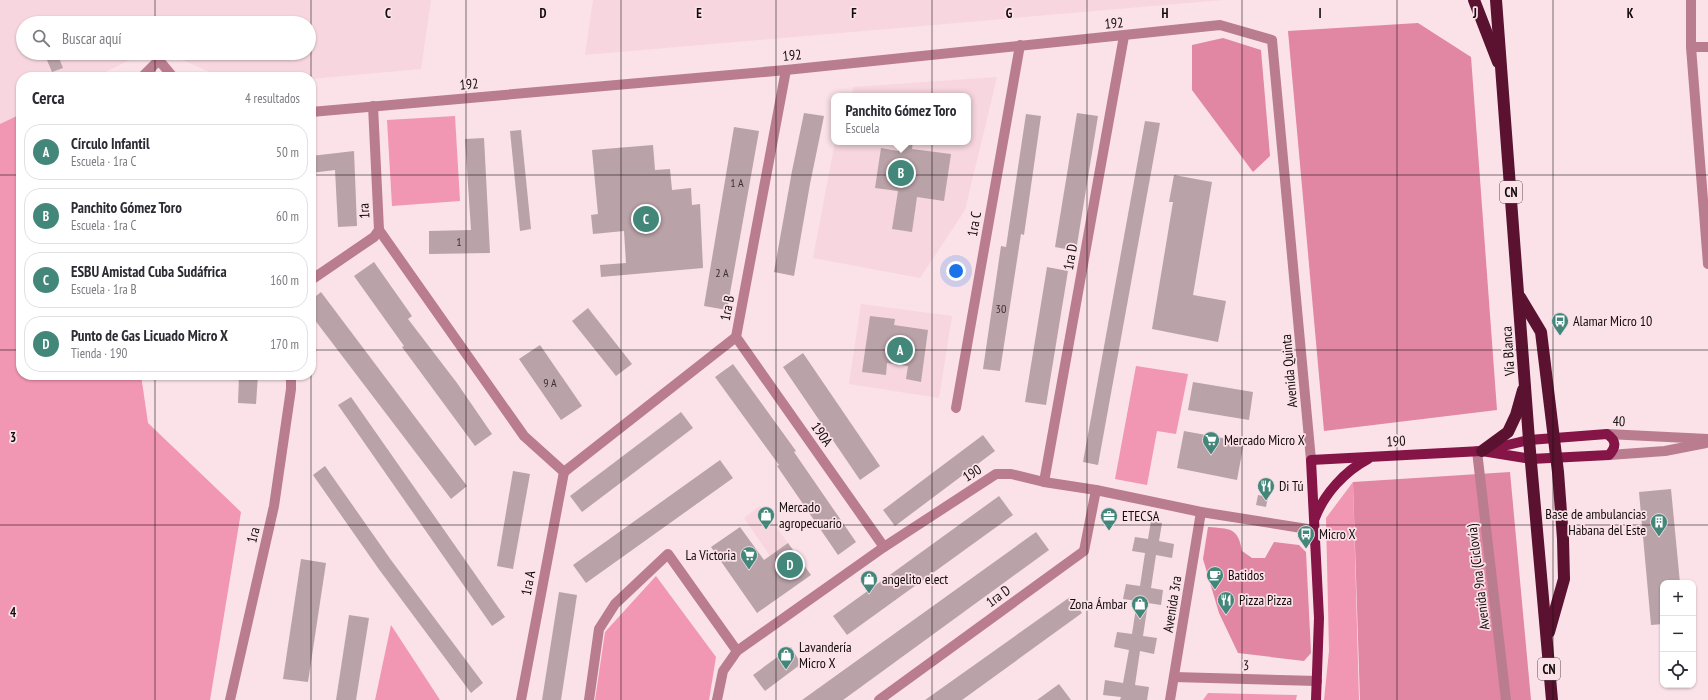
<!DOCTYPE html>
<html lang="es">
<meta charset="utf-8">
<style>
:root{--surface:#fff;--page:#f7f7f7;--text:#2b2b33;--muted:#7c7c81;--line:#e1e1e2;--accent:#43867a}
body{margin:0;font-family:"PT Sans Narrow",sans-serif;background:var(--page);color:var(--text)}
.controls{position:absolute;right:12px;bottom:12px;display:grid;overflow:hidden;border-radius:8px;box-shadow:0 1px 3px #0004}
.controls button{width:36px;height:36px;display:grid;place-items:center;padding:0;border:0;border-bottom:1px solid var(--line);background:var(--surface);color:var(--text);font:20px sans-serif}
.you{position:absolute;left:956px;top:271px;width:14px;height:14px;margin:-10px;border:3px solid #fff;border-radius:50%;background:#1a73e8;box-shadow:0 0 0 6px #1a73e833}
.badge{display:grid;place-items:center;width:26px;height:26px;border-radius:50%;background:var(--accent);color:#fff;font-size:13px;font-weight:700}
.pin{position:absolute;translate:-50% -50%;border:2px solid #fff;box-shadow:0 1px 4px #0006}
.popup{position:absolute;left:831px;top:93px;width:140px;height:52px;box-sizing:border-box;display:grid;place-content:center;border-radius:8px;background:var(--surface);filter:drop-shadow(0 1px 3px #0005);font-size:13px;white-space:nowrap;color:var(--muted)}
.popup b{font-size:15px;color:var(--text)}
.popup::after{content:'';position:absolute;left:50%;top:100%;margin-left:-8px;border:8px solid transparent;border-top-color:var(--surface)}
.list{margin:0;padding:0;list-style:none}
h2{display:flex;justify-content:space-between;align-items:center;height:52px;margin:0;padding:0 16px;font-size:17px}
h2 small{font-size:13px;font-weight:400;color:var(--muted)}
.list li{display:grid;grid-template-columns:26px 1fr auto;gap:12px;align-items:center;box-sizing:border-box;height:56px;margin:0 8px 8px;padding:0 8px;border:1px solid var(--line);border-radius:16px}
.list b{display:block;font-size:15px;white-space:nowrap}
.list p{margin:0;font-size:13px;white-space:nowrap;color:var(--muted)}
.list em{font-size:13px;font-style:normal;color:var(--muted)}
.icon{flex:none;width:22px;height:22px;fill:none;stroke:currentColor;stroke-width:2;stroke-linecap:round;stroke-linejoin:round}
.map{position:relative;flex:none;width:1708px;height:700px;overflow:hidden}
.search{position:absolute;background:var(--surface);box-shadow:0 1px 3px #0004;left:16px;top:16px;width:300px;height:44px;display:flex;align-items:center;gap:10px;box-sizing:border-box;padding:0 14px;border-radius:22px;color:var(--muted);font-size:15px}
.panel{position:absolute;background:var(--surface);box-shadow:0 1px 3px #0004;left:16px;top:72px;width:300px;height:308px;border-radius:16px}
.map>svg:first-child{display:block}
.built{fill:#f7d6df}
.green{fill:#f196b3}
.forest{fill:#e186a3}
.building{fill:#b9a2a8}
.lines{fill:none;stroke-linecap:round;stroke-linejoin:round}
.minor{stroke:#ba7c8f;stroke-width:10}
.major{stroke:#851447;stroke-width:10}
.highway{stroke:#5a1230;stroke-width:12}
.grid{fill:none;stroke:#130b0d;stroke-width:1;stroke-opacity:0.55}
.labels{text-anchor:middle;stroke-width:3.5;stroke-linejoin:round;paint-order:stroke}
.number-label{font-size:12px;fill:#3c3134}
.shield{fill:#fae2e8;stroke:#584c4f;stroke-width:1}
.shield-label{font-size:13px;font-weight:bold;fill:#130b0d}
.street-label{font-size:14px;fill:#130b0d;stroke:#fae2e8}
.poi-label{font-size:14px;fill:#130b0d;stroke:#fae2e8;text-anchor:start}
.grid-label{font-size:13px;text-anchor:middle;font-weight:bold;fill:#130b0d;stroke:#fae2e8;stroke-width:3.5;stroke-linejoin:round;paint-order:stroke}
</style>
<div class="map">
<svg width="1708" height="700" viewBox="0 0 1708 700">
<rect width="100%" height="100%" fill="#fae2e8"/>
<!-- built -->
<g class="built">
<path d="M 0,0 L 431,0 L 421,69 L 311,79 L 311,77 L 221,77 L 167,53 L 309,53 L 309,23 L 23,23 L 23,53 L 144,53 L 95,77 L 21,77 L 21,114 L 0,124 Z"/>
<path d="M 593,0 L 1223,0 L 585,55 Z"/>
<path d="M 997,77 L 965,210 L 920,278 L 813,258 L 835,142 L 968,142 L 968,96 L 852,96 L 853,87 Z"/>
<path d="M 861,304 L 952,316 L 939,398 L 849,384 Z"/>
<path d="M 760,506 L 788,543 L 770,556 L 744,518 Z"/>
</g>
<!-- green -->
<g class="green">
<path d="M 21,114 L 21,375 L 141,375 L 148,423 L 241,512 L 210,700 L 0,700 L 0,124 Z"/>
<path d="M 455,116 L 460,201 L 392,206 L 387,120 Z"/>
<path d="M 1136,366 L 1188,374 L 1176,434 L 1157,431 L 1147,485 L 1115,479 Z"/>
<path d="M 1353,482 L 1359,700 L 1324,700 L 1329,651 L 1326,518 Z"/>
<path d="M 656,576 L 716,657 L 709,700 L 595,700 L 605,632 Z"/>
<path d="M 391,625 L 440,700 L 375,700 Z"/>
<path d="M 1208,693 L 1297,695 L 1296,700 L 1203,700 Z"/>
</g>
<!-- forest -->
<g class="forest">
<path d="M 1418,23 L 1471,57 L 1497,410 L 1324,431 L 1288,31 Z"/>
<path d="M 1223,38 L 1261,50 L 1270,156 L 1253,172 L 1192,90 L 1192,45 Z"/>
<path d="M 1510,472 L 1531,700 L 1360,700 L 1353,482 Z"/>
<path d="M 1208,527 C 1230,529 1238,527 1242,551 L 1252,558 L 1265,558 L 1274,542 L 1299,545 L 1306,552 L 1311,653 L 1304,661 L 1238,653 L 1219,613 L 1203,559 Z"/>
</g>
<!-- building -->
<g class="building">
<path d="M 44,53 L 57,53 L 63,68 L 52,72 Z"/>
<path d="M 804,113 L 824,116 L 810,184 L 794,276 L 774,272 L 792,171 Z"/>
<path d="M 1077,113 L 1098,116 L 1076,251 L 1055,247 Z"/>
<path d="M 1026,114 L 1041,116 L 1024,235 L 1021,234 L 1000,371 L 983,369 L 1001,246 L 1006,247 Z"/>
<path d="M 1145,121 L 1160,123 L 1098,465 L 1083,462 Z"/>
<path d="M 734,127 L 759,131 L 727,310 L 704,306 Z"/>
<path d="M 521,130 L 531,229 L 520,231 L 510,131 Z"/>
<path d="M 484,138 L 490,253 L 429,254 L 429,231 L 471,230 L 465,139 Z"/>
<path d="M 900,142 L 913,142 L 912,149 L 951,154 L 944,201 L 917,197 L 912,232 L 892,229 L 898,191 L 875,188 L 881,148 L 898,151 Z"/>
<path d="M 653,145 L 655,170 L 670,169 L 672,190 L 691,188 L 692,205 L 700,204 L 703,268 L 601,277 L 600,265 L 626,263 L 624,231 L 593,234 L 591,215 L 598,214 L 592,150 Z"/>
<path d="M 354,151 L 357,226 L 338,227 L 335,170 L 311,173 L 311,156 Z"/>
<path d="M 1174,175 L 1212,182 L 1193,295 L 1226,301 L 1218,342 L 1152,329 L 1173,202 L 1169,202 Z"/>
<path d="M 374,262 L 412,316 L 408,319 L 457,383 L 492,434 L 475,446 L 402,347 L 404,346 L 354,276 Z"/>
<path d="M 1047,267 L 1068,271 L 1046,405 L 1025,402 Z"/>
<path d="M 321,292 L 467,486 L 451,499 L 311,315 L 311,300 Z"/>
<path d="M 588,308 L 632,364 L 616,376 L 572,321 Z"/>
<path d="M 870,316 L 895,319 L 894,325 L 928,330 L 921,382 L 906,379 L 908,366 L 887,363 L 886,375 L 862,372 Z"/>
<path d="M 540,345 L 582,406 L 561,420 L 519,359 Z"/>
<path d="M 803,353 L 880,466 L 860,480 L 783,367 Z"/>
<path d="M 733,364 L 796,451 L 794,452 L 856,542 L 838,555 L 777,466 L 779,465 L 715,377 Z"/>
<path d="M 239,375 L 258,375 L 256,404 L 238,403 Z"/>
<path d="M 1193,382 L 1253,392 L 1249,420 L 1188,410 Z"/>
<path d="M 351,397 L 505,617 L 492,626 L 338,405 Z"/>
<path d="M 681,412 L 693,428 L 582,512 L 570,496 Z"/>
<path d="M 1184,431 L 1244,442 L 1237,480 L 1177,468 Z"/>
<path d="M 983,435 L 995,451 L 895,526 L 883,510 Z"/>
<path d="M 720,460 L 733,478 L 586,583 L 573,565 Z"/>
<path d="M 325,466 L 391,560 L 483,683 L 471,693 L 378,568 L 313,475 Z"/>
<path d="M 513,471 L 530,474 L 513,569 L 497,566 Z"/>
<path d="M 1671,489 L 1680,583 L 1663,583 L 1663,624 L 1651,625 L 1639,492 Z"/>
<path d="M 1258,495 L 1268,497 L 1266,507 L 1256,505 Z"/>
<path d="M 999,496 L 1013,515 L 847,635 L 833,616 Z"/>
<path d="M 1151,521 L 1162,523 L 1159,541 L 1174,544 L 1172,558 L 1156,555 L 1151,588 L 1163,590 L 1161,605 L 1148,603 L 1143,636 L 1157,638 L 1154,654 L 1140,651 L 1135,685 L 1149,687 L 1147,700 L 1120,700 L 1121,697 L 1103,695 L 1105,680 L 1123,683 L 1129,650 L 1114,647 L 1117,632 L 1132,634 L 1137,601 L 1123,599 L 1126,584 L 1140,586 L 1145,553 L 1132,551 L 1135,537 L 1148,539 Z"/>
<path d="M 740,527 L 764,560 L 788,543 L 811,575 L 757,613 L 711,547 Z"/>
<path d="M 1036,532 L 1049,550 L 843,700 L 802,700 Z"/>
<path d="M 301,559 L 326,563 L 308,682 L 283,679 Z"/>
<path d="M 559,592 L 577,595 L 561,700 L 542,700 Z"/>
<path d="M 1070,597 L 1082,613 L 962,700 L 925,700 Z"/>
<path d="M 349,615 L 369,618 L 356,700 L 336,700 Z"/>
<path d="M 791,647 L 801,664 L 765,691 L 753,675 Z"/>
<path d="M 1059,684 L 1071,700 L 1037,700 Z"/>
</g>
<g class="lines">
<!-- minor -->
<g class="minor">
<path d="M 1691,0 L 1691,47 L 1708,264"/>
<path d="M 1691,47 L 1708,47"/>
<path d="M 153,53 L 173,77"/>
<path d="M 142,77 L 159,60"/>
<path d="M 311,112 L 786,70 L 1220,25 L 1272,40 L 1311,460"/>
<path d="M 379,230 L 524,436 L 564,472"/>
<path d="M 311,280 L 374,237 L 379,230 L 373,106"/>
<path d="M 736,337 L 884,547"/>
<path d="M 956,408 L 1020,45"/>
<path d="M 1607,434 L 1708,439"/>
<path d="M 1477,451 L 1506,700"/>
<path d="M 1609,455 L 1665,451 L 1706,443"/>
<path d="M 564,472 L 736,337 L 786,70"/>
<path d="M 1044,482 L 1124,36"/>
<path d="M 1174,677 L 1317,681"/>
<path d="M 230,700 L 274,506 L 291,389 L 291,375"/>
<path d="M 521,700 L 564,472"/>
<path d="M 589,700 L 599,629 L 615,604 L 668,554 L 737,651"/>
<path d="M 717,700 L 723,671 L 737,651 L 884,547 L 996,474 L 1011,474 L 1044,482 L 1096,490 L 1201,512 L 1314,530"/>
<path d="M 879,700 L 1084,551 L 1096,490"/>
<path d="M 1170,700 L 1201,512"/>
</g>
<!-- major -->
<g class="major">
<path d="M 1315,518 C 1324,494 1345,471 1368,459"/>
<path d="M 1316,700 L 1319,618 L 1311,460 L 1482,451 L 1529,440 L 1607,434 C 1617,441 1616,447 1609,455 L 1531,459 L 1482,451"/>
</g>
<!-- highway -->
<g class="highway">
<path d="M 1474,0 L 1498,62"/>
<path d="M 1496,0 L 1529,440 L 1552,700"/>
<path d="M 1520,297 L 1541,332 L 1558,472 L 1563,539 L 1564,579 L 1549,632"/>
<path d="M 1482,451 L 1508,432 L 1516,415 L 1523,390"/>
</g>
</g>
<!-- grid -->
<path class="grid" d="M 155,0 L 155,23M 311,0 L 311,77M 466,0 L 466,700M 621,0 L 621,700M 776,0 L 776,700M 932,0 L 932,700M 1087,0 L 1087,700M 1242,0 L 1242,700M 1397,0 L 1397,700M 1553,0 L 1553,700M 155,53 L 155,77M 0,175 L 21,175M 311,175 L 1708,175M 0,350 L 21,350M 311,350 L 1708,350M 155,375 L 155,700M 311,375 L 311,700M 0,525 L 1708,525"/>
<!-- icons -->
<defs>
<g id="bus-pin" transform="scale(0.9)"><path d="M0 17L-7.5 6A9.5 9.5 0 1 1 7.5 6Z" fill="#43867a" stroke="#fae2e8"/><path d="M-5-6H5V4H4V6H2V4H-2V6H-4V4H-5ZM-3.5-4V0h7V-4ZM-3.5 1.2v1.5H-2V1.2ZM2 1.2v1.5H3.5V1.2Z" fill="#fff"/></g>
<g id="supermarket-pin" transform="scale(0.9)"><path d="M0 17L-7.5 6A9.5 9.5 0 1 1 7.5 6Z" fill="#43867a" stroke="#fae2e8"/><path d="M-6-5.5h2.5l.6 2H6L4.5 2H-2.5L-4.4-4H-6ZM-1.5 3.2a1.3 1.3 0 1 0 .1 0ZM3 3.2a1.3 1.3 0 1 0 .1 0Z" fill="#fff"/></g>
<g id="restaurant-pin" transform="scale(0.9)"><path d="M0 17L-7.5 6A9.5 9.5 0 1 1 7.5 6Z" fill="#43867a" stroke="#fae2e8"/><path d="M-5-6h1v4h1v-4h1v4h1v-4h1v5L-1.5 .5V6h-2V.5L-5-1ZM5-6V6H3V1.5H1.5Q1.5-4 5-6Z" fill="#fff"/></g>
<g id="shop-pin" transform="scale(0.9)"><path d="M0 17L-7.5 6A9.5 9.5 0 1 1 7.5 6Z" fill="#43867a" stroke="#fae2e8"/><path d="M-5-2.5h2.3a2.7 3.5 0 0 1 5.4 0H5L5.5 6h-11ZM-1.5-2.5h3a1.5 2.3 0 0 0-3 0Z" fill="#fff"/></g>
<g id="office-pin" transform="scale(0.9)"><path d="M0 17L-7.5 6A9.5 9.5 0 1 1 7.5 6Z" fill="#43867a" stroke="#fae2e8"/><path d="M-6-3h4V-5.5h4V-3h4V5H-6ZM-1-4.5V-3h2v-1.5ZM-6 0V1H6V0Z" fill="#fff"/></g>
<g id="building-pin" transform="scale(0.9)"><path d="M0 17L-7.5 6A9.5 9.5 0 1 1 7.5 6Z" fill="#43867a" stroke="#fae2e8"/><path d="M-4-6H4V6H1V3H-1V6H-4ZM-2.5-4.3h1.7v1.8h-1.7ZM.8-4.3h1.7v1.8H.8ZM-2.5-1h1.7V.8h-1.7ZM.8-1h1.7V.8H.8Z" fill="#fff"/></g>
<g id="cafe-pin" transform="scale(0.9)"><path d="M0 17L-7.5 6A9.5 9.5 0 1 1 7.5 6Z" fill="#43867a" stroke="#fae2e8"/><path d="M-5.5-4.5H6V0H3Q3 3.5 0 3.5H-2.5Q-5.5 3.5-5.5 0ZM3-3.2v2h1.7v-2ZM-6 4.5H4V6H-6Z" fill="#fff"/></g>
</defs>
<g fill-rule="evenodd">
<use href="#bus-pin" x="1560" y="321"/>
<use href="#supermarket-pin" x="1211" y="440"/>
<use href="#restaurant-pin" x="1266" y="486"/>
<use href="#shop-pin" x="766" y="515"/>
<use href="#office-pin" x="1109" y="516"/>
<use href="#building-pin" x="1659" y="522"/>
<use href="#bus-pin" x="1306" y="534"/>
<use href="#supermarket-pin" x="749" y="555"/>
<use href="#cafe-pin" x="1215" y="575"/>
<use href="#shop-pin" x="869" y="579"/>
<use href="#restaurant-pin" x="1226" y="600"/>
<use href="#shop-pin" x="1140" y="604"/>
<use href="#shop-pin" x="786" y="655"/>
</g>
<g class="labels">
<!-- number labels -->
<g class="number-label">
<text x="737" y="187">1 A</text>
<text x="459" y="246">1</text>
<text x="722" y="277">2 A</text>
<text x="1001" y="313">30</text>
<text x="550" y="387">9 A</text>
</g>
<!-- shield labels -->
<g class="shield">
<rect x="1500" y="181" width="22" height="22" rx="3"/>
<rect x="1538" y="658" width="22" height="22" rx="3"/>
</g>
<g class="shield-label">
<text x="1511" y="197">CN</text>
<text x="1549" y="674">CN</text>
</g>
<!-- street labels -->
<g class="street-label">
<text transform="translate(1114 23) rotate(-5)" y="5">192</text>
<text transform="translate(792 55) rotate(-6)" y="5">192</text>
<text transform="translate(469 84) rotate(-5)" y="5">192</text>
<text transform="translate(364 211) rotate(-93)" y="5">1ra</text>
<text transform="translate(974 224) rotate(-80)" y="5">1ra C</text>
<text transform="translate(1070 257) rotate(-80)" y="5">1ra D</text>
<text transform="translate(727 308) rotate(-79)" y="5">1ra B</text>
<text transform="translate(1508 351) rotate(-94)" y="5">Vía Blanca</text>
<text transform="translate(1289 371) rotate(-95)" y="5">Avenida Quinta</text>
<text transform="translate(1619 421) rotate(2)" y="5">40</text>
<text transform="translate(822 434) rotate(55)" y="5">190A</text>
<text transform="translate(1396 441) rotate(-3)" y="5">190</text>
<text transform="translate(972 473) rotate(-33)" y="5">190</text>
<text transform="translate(253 535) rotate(-77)" y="5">1ra</text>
<text transform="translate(1478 577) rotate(-97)" y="5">Avenida 9na (Ciclovía)</text>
<text transform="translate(528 583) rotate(-79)" y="5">1ra A</text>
<text transform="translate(998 596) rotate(-36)" y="5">1ra D</text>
<text transform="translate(1172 604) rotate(-81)" y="5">Avenida 3ra</text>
<text transform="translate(1246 665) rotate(2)" y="5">3</text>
</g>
<!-- poi labels -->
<g class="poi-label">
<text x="1573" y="326">Alamar Micro 10</text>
<text x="1224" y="445">Mercado Micro X</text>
<text x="1279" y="491">Di Tú</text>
<text x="779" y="512">Mercado<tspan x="779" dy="16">agropecuario</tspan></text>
<text x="1646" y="519" text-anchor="end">Base de ambulancias<tspan x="1646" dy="16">Habana del Este</tspan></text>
<text x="1122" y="521">ETECSA</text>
<text x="1319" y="539">Micro X</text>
<text x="736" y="560" text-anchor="end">La Victoria</text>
<text x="1228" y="580">Batidos</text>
<text x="882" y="584">angelito elect</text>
<text x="1239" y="605">Pizza Pizza</text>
<text x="1127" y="609" text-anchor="end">Zona Ámbar</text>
<text x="799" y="652">Lavandería<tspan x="799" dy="16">Micro X</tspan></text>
</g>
</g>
<g class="grid-label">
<text x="388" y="18">C</text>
<text x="543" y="18">D</text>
<text x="699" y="18">E</text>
<text x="854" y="18">F</text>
<text x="1009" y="18">G</text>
<text x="1165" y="18">H</text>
<text x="1320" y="18">I</text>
<text x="1475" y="18">J</text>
<text x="1630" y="18">K</text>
<text x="13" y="442">3</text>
<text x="13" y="617">4</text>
</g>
</svg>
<div class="controls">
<button>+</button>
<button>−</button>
<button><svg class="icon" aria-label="locate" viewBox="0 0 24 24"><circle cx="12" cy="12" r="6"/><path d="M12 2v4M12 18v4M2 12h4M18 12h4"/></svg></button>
</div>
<div class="you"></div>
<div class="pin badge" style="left:900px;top:350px">A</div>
<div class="pin badge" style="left:901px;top:173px">B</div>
<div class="popup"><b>Panchito Gómez Toro</b>Escuela</div>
<div class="pin badge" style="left:646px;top:219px">C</div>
<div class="pin badge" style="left:790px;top:565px">D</div>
<div class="search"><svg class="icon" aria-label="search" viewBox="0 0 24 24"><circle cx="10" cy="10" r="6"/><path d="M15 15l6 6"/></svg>Buscar aquí</div>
<section class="panel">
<h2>Cerca<small>4 resultados</small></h2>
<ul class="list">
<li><span class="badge">A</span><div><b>Círculo Infantil</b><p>Escuela · 1ra C</p></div><em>50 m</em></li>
<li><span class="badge">B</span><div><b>Panchito Gómez Toro</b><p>Escuela · 1ra C</p></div><em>60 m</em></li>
<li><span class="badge">C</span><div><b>ESBU Amistad Cuba Sudáfrica</b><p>Escuela · 1ra B</p></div><em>160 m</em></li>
<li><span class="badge">D</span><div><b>Punto de Gas Licuado Micro X</b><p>Tienda · 190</p></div><em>170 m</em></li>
</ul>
</section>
</div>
